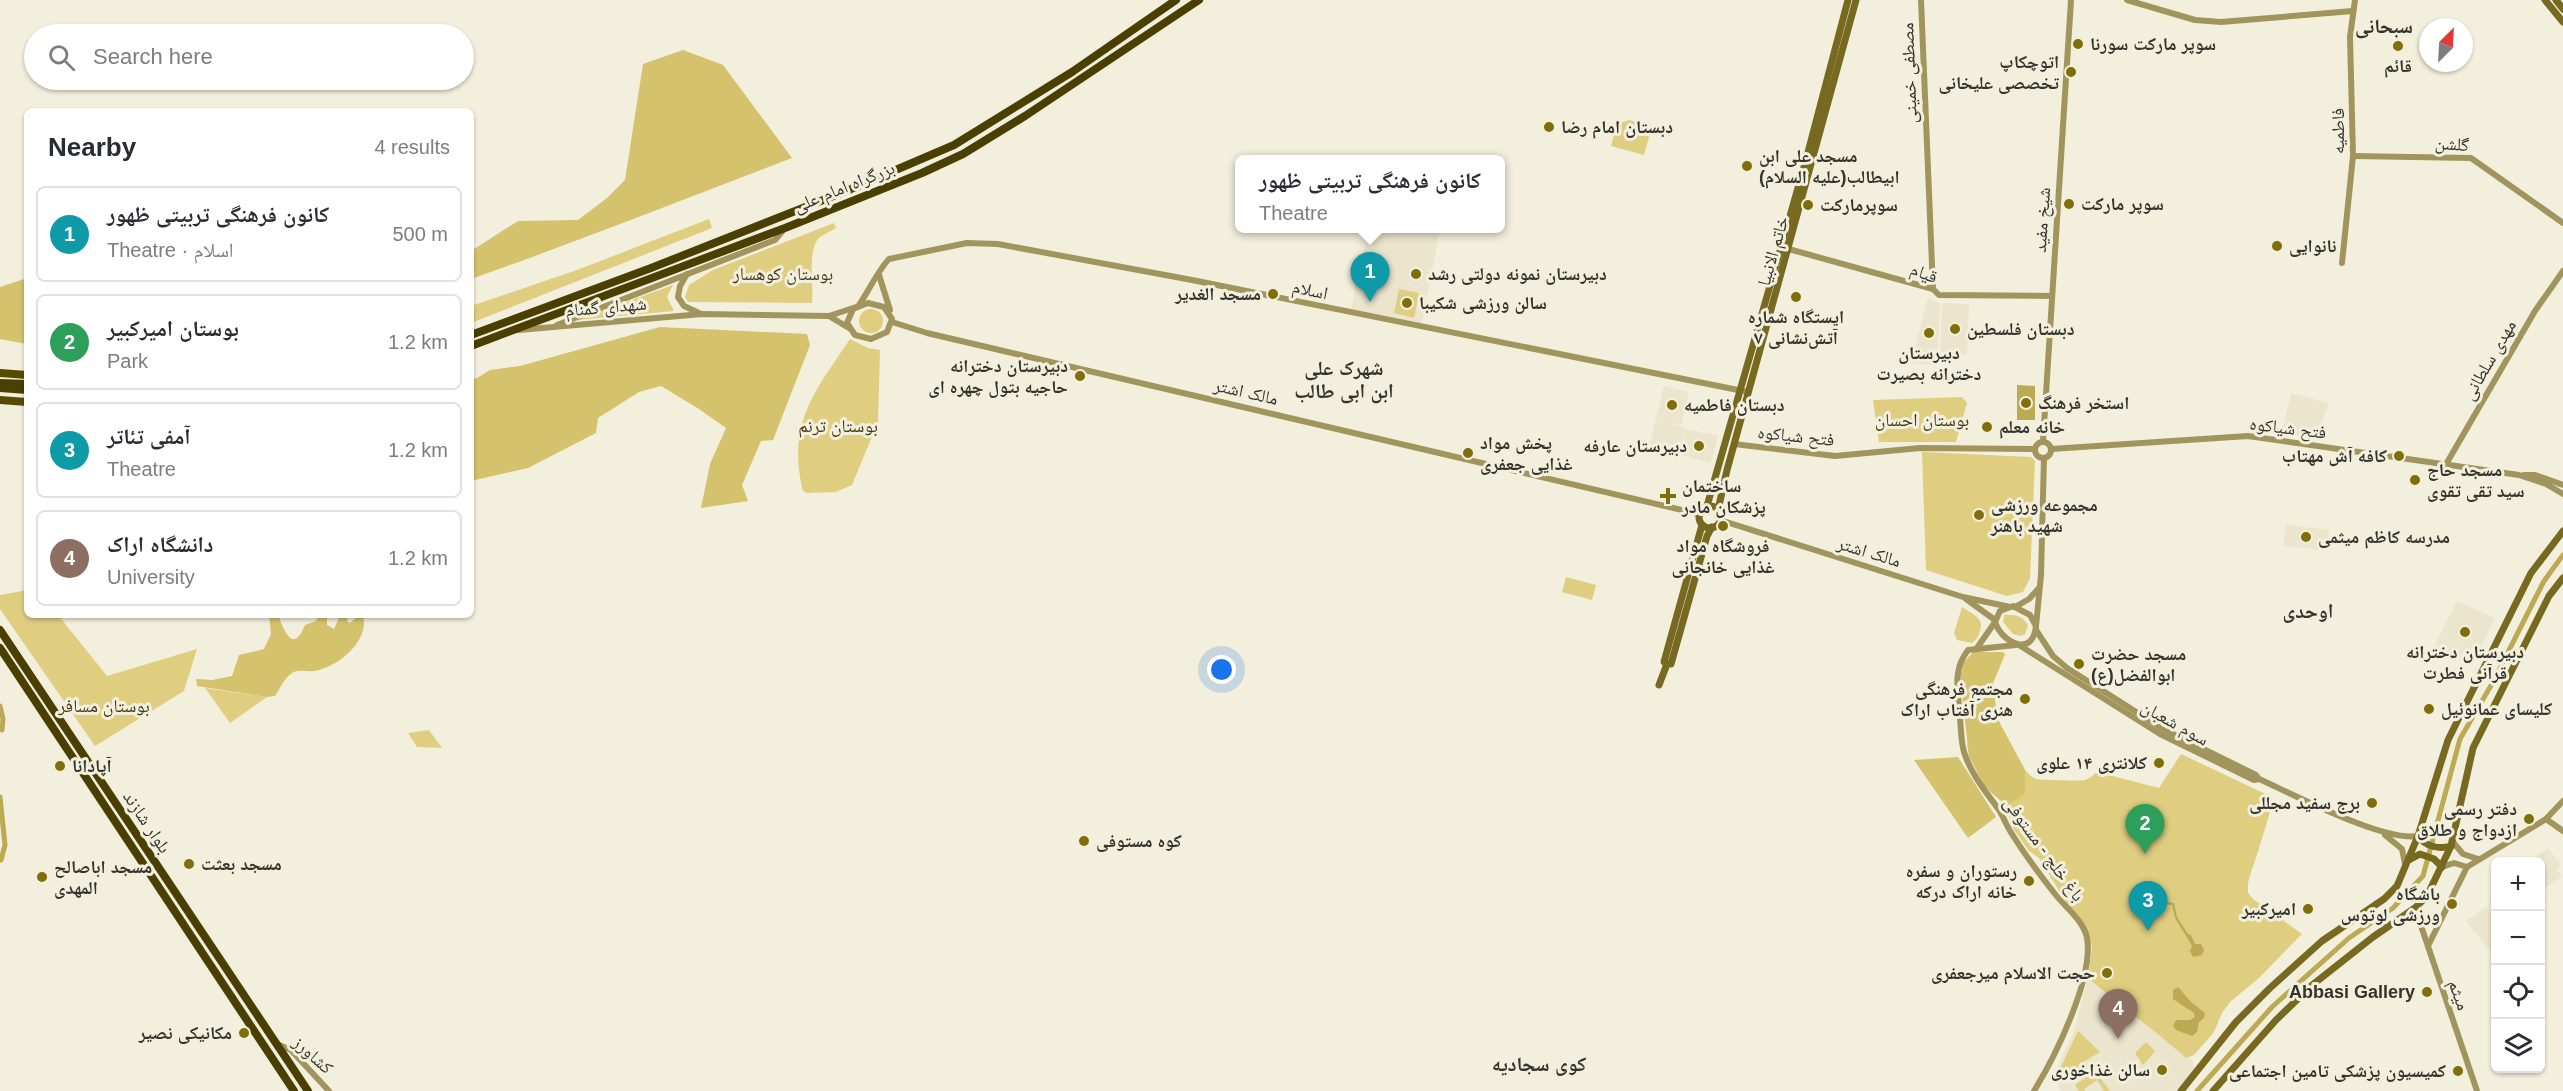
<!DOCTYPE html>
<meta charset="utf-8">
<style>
:root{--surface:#fff;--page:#f7f7f7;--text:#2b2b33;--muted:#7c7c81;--line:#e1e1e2;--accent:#2563eb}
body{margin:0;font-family:Arial,"Noto Naskh Arabic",sans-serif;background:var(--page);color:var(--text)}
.controls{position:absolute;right:18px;bottom:18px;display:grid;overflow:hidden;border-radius:9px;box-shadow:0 2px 4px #0004}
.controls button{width:54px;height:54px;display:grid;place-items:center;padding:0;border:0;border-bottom:2px solid var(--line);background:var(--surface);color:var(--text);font:30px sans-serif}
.compass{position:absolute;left:2419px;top:18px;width:54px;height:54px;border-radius:50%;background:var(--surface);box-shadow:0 2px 4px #0004;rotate:24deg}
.you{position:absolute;left:1222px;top:670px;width:21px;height:21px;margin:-15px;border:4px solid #fff;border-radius:50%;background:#1a73e8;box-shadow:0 0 0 9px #1a73e833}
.badge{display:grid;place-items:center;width:39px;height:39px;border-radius:50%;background:var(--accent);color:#fff;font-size:20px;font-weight:700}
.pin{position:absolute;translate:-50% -50px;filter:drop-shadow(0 2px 3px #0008)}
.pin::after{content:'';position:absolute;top:32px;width:21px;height:18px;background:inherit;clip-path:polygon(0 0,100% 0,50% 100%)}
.popup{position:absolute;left:1235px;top:155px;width:270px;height:78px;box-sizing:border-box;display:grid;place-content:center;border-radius:9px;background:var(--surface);filter:drop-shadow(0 2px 4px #0005);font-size:20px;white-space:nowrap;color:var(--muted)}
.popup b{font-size:22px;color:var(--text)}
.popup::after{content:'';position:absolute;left:50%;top:100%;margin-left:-12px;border:12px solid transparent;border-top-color:var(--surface)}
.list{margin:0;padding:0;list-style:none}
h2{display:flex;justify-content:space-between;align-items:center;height:78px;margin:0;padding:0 24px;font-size:26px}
h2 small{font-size:20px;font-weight:400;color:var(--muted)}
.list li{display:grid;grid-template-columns:39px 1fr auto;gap:18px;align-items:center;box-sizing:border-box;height:96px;margin:0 12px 12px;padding:0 12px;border:2px solid var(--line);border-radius:9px}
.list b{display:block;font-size:22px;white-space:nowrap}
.list p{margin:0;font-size:20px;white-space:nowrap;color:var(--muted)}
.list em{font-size:20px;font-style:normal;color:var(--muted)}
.icon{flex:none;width:33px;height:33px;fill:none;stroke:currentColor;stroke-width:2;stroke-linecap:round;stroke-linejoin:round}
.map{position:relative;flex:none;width:2563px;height:1091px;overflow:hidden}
.search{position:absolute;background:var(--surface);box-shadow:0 2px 4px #0004;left:24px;top:24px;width:450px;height:66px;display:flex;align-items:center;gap:15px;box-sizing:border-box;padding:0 21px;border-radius:33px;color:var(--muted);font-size:22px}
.panel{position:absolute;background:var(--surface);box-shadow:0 2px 4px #0004;left:24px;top:108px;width:450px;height:510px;border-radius:9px}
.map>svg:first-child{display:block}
.built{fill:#eae5cc}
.green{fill:#dfce80}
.forest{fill:#d4c26c}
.water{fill:#bba953}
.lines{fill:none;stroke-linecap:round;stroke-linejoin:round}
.canal{stroke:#bba953;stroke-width:5}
.tertiary{stroke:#a1955d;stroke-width:6}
.secondary{stroke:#786921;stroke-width:7}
.primary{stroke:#584b00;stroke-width:8}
.trunk{stroke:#4a3e00;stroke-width:8}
.poi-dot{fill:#806e0b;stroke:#f3efdd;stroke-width:2}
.labels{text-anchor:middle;stroke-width:6;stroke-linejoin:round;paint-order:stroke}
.poi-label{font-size:18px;font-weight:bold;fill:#34332c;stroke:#f3efdd;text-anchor:start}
.street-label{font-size:18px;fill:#34332c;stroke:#f3efdd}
.park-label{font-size:18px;fill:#403813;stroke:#f3efdd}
.neighbourhood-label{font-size:20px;font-weight:bold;fill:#34332c;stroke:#f3efdd}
</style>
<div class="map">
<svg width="2563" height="1091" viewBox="0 0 2563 1091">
<rect width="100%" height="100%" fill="#f3efdd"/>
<!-- built -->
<g class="built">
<path d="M 1369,229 L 1440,229 L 1422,323 L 1351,309 Z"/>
<path d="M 1928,298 L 1940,303 L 1937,365 L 1911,363 Z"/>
<path d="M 1942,303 L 1969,304 L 1967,354 L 1940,354 Z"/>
<path d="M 1664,386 L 1689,392 L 1681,425 L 1663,422 L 1687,428 L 1679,455 L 1649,447 Z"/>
<path d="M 2291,393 L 2329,403 L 2315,440 L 2282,432 Z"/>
<path d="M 1687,429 L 1718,436 L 1711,463 L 1681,455 Z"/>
<path d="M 2286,525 L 2329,530 L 2326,551 L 2283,545 Z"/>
<path d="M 2457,601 L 2495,618 L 2472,666 L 2434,646 Z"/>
<path d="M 2548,848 L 2561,865 L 2557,869 L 2562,876 L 2546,888 L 2541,880 L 2540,862 L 2529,861 Z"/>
<path d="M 2486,907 L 2491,913 L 2495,910 L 2495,956 L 2466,921 Z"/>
<path d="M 2088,978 L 2115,1002 L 2159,1034 L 2186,1058 L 2192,1059 L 2195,1070 L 2175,1091 L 2061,1091 L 2053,1077 L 2074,1031 Z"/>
</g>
<!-- green -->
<g class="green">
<path d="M 1629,120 L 1652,126 L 1644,155 L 1611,146 L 1617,124 Z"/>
<path d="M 709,219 L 712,228 L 471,323 L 471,306 L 577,270 Z"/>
<path d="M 834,223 L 836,228 C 831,231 824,234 819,238 C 807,250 814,286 812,303 L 688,302 L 685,297 L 689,285 L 713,270 Z"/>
<path d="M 673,285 L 667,297 L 674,311 L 577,320 Z"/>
<path d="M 1399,289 L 1419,293 L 1414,318 L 1394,313 Z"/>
<circle cx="871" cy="321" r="12"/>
<path d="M 850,339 L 868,348 L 880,350 L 878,422 L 852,485 L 836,492 L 807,493 L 803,491 C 787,422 814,393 850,339 Z"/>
<path d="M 1962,397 L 1967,403 L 1956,442 L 1879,442 L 1873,400 Z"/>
<path d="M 1922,452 L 2031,457 L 2035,461 L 2030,578 L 2023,592 L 2007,596 L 1926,570 Z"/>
<path d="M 1566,577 L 1596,585 L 1592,600 L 1562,592 Z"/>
<path d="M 27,590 L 27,615 L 58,615 L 107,676 L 197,649 L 184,691 L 95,746 L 0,609 L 0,595 Z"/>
<path d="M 1962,607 C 1972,614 1985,618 1980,631 C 1978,637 1976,640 1972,643 L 1957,640 L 1954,633 Z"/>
<path d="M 2004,615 C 2014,614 2024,616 2028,626 L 2025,634 L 2020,636 L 2013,634 L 2003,622 Z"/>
<path d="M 2002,652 L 2005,654 L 1993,683 L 1997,718 L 2025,770 C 2028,773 2031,777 2036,779 C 2039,780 2082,781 2085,780 C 2089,779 2093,775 2097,772 L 2159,788 L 2181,754 L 2272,797 C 2274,807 2252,868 2248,883 L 2248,893 L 2253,899 L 2302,934 L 2259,978 L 2231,1001 L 2222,1013 L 2214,1032 L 2194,1055 L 2186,1058 C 2155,1030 2120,1006 2088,978 L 2092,947 L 2084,924 L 2069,907 L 2039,858 L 2029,851 L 2012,827 L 2006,805 L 1990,792 L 1969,756 L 1967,745 Z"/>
<path d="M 205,688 L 267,697 L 230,723 Z"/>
<path d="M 429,730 L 442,748 L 417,747 L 408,733 Z"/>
<path d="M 2078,1031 L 2100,1052 L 2080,1064 L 2083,1069 L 2070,1081 L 2060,1069 Z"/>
<path d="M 2146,1042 L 2155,1051 L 2143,1065 L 2135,1053 Z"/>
<path d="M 2095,1071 L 2110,1091 L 2104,1091 L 2097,1080 L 2084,1089 L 2085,1091 L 2079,1091 L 2075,1085 Z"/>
</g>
<!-- forest -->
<g class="forest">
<path d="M 683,50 L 723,65 L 792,158 C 685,199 579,241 471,279 L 471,251 L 518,221 L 578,220 L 607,198 L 625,180 L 643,64 Z"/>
<path d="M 27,278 L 27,344 L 0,339 L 0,287 Z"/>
<path d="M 660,327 L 807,334 L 810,345 L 773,440 L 761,441 L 742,485 L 748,501 L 701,508 L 710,464 L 726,428 L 699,409 L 661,386 L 639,392 L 598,418 L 596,433 L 528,468 L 471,481 L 471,379 L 477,378 L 490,370 L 520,366 Z"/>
<path d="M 269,615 L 278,615 C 284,630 293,655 305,625 L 316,621 L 319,615 L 327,615 L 327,625 L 334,629 L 340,615 L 348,615 L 347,621 L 350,623 L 359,615 L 363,616 C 370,641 337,668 314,671 C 306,672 299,669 292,673 C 284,678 280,689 275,696 L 267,697 L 197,686 L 196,679 L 212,680 L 232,676 L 239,655 L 264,649 L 271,634 Z"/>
<path d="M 1973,652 L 2002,652 L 2005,654 L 1993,683 L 1997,718 L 2025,770 L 2025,794 L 2006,805 L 1984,786 L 1969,756 L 1960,676 L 1964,662 Z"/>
<path d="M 1958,757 L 1996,817 L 1968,838 L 1914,760 Z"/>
</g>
<!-- water -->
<g class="water">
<path d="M 2017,385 L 2035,386 L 2035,420 L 2017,420 Z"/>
<path d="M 2148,896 L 2148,900 L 2154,901 L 2154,896 L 2161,901 L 2174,903 L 2177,917 L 2188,934 L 2191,935 L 2195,944 L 2201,944 L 2204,950 L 2202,955 L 2193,957 L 2190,951 L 2192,946 L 2175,918 L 2172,905 L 2161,904 L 2153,908 L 2154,903 L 2148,903 L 2148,907 L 2141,905 L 2145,901 L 2141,898 Z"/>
<path d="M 2178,987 L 2191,1002 L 2205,1013 L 2204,1018 L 2199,1022 L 2197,1032 L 2192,1036 L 2176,1030 L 2173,1026 L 2176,1020 L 2190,1020 L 2195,1017 L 2194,1013 L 2173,999 L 2173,990 Z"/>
</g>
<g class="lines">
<!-- canal -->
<g class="canal">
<path d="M 0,706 L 3,719 L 2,730"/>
<path d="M 0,797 L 5,845 L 1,860"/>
<path d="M 2197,1091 L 2272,1007 L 2349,938 L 2393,908 L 2423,876 L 2460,739 L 2493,682 L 2544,581 L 2563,555"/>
</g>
<!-- tertiary -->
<g class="tertiary">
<path d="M 1921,0 L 1933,289"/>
<path d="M 2127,0 L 2195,20 L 2221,22 L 2353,11"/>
<path d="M 2353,156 L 2471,158 L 2563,223"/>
<path d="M 1785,248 L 1933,289 L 1939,295 L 2052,296"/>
<path d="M 2342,263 L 2353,156 L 2350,37 L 2355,0"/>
<path d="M 687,274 L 680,286 L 678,297 L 684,306 L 699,313"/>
<path d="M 879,275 L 890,310"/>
<path d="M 868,303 L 884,307 L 892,319 L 887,332 L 871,339 L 855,335 L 847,323 L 853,309 Z"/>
<path d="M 859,305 C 868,292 879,269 889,259 L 967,243 L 998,244 L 1192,280 L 1748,392"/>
<path d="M 829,316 L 849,328"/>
<path d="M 892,322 L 927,333 L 1699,514"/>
<path d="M 557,325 L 775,240 L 784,229"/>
<path d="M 519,330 L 702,314 L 829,316 L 856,307"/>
<path d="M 2043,441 L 2071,0"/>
<circle cx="2043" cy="450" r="8"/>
<path d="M 1734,444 L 1835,456 L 1920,448 L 2034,449"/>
<path d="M 2051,449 L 2248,436 L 2519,475 L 2546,484 L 2563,494"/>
<path d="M 2445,466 L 2535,311 L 2563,271"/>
<path d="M 2524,475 L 2535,475 L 2563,485"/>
<path d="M 1720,520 L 1963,597 L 2010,607"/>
<path d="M 1966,599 L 1995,620"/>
<path d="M 2013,606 L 2030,615 L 2036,626 C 2033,658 2002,643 1995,622 L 2000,611 Z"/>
<path d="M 2015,607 L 2029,599 L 2039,588"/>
<path d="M 2036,626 L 2041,575 L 2044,458"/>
<path d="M 2036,630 L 2053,656 L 2067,668 L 2163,729 L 2256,775 L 2259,779 C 2295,795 2383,842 2418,836"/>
<path d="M 2016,645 L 1968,650 C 1954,668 1957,685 1959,706 C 1961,721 1960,738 1964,752 C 1971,774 1986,792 1999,810 C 2004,818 2007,827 2012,834 C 2025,855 2040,875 2055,894 C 2065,907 2084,921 2087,938 C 2094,978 2055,1057 2034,1091"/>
<path d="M 2019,645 L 2160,734 L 2254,780 L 2259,779"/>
<path d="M 1977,648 L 1995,622"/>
<path d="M 2546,819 L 2563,831"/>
<path d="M 2385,835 L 2402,849 L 2405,864"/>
<path d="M 2452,841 L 2463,854 L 2478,859"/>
<path d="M 2442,867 L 2454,863 L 2467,867"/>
<path d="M 2415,908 L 2477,1091"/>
<path d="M 2428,946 L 2467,867 L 2546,819 L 2563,801"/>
<path d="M 277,1044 L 291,1050 L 329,1091"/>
</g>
<!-- secondary -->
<g class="secondary">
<path d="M 2545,0 L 2563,22"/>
<path d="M 2556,0 L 2563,9"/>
<path d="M 1707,506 L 1806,160 L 1848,0"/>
<circle cx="1710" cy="517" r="11"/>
<path d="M 1718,510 L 1727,470 L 1856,0"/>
<path d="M 1667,664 L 1664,662 L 1702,525"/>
<path d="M 1659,685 L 1667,664 L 1671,664 L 1707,536 L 1712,527"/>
<path d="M 2418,836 C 2425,846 2439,850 2451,846"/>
<path d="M 2409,860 L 2420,854 L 2434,859 L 2442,867"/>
<path d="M 2181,1091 L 2236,1022 L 2270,988 L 2322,941 L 2384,899 L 2397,886 L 2418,836 L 2448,740 L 2531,573 L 2563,531"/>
<path d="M 2213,1091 L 2276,1020 L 2311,986 L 2373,937 L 2415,908 L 2427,896 L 2451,846 L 2473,748 L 2549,596 L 2563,578"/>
</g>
<!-- primary -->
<g class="primary">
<path d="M 0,373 L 27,375"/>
<path d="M 0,400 L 27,402"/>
</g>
<!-- trunk -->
<g class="trunk">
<path d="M 471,335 L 651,268 L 856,187 L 954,145 L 1072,72 L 1176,0"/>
<path d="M 471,346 L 785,228 L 922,173 L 963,154 L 1025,116 L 1199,0"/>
<path d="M 0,383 L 27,384"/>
<path d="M 0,388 L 27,390"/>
<path d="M 0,630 L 308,1091"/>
<path d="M 0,648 L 294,1091"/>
</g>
</g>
<!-- markers -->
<g class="poi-dot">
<circle cx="2078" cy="44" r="6"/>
<circle cx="2398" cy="46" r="6"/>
<circle cx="2071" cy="72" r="6"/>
<circle cx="1549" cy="127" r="6"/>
<circle cx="1747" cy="166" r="6"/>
<circle cx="2069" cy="204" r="6"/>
<circle cx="1808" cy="205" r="6"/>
<circle cx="2277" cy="246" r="6"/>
<circle cx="1416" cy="274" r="6"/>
<circle cx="1273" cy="294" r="6"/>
<circle cx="1796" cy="297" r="6"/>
<circle cx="1407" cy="303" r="6"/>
<circle cx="1955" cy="329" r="6"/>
<circle cx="1929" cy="333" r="6"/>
<circle cx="1080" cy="376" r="6"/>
<circle cx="2026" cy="403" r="6"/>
<circle cx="1672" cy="405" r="6"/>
<circle cx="1987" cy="427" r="6"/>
<circle cx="1699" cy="446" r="6"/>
<circle cx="1468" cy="453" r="6"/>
<circle cx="2399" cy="456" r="6"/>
<circle cx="2415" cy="480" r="6"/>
<path d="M1665 487h6v6h6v6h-6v6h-6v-6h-6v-6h6z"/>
<circle cx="1979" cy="515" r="6"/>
<circle cx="1723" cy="526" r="6"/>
<circle cx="2306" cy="537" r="6"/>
<circle cx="2465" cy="632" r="6"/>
<circle cx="2079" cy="664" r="6"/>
<circle cx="2025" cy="699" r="6"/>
<circle cx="2429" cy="709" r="6"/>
<circle cx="2159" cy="763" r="6"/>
<circle cx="60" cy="766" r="6"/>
<circle cx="2372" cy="803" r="6"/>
<circle cx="2529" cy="819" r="6"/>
<circle cx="1084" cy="841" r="6"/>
<circle cx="189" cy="864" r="6"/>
<circle cx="42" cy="877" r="6"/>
<circle cx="2029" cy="881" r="6"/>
<circle cx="2452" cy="904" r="6"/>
<circle cx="2308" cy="909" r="6"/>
<circle cx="2107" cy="973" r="6"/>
<circle cx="2427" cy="992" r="6"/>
<circle cx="244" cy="1033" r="6"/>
<circle cx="2162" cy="1070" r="6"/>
<circle cx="2458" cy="1071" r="6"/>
</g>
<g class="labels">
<!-- poi labels -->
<g class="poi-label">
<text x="2090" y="50">سوپر مارکت سورنا</text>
<text x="2059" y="68" text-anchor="end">اتوچکاپ<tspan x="2059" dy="21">تخصصی علیخانی</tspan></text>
<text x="2398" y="72" text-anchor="middle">قائم</text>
<text x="1561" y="133">دبستان امام رضا</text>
<text x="1759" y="162">مسجد علی ابن<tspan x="1759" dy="21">ابیطالب(علیه السلام)</tspan></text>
<text x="2081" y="210">سوپر مارکت</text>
<text x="1820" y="211">سوپرمارکت</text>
<text x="2289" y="252">نانوایی</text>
<text x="1428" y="280">دبیرستان نمونه دولتی رشد</text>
<text x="1261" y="300" text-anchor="end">مسجد الغدیر</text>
<text x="1419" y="309">سالن ورزشی شکیبا</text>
<text x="1796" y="323" text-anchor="middle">ایستگاه شماره<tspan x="1796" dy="21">۷ آتش‌نشانی</tspan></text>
<text x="1967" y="335">دبستان فلسطین</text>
<text x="1929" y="359" text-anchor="middle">دبیرستان<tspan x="1929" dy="21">دخترانه بصیرت</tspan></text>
<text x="1068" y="372" text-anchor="end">دبیرستان دخترانه<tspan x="1068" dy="21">حاجیه بتول چهره ای</tspan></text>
<text x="2038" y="409">استخر فرهنگ</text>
<text x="1684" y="411">دبستان فاطمیه</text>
<text x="1999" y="433">خانه معلم</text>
<text x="1480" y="449">پخش مواد<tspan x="1480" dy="21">غذایی جعفری</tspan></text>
<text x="1687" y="452" text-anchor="end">دبیرستان عارفه</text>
<text x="2387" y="462" text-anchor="end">کافه آش مهتاب</text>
<text x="2427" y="476">مسجد حاج<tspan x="2427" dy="21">سید تقی تقوی</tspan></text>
<text x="1682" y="492">ساختمان<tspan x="1682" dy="21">پزشکان مادر</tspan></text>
<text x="1991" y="511">مجموعه ورزشی<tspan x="1991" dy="21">شهید باهنر</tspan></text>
<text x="2318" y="543">مدرسه كاظم ميثمى</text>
<text x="1723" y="552" text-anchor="middle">فروشگاه مواد<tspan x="1723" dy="21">غذایی خانجانی</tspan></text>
<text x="2465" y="658" text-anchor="middle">دبیرستان دخترانه<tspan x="2465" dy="21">قرآنی فطرت</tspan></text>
<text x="2091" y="660">مسجد حضرت<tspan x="2091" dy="21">ابوالفضل(ع)</tspan></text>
<text x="2013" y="695" text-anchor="end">مجتمع فرهنگی<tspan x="2013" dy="21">هنری آفتاب اراک</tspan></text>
<text x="2441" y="715">کلیسای عمانوئیل</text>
<text x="2147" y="769" text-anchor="end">کلانتری ۱۴ علوی</text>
<text x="72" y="772">آپادانا</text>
<text x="2360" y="809" text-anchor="end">برج سفید مجللی</text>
<text x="2517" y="815" text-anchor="end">دفتر رسمی<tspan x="2517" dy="21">ازدواج و طلاق</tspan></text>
<text x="1096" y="847">کوه مستوفی</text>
<text x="201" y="870">مسجد بعثت</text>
<text x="54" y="873">مسجد اباصالح<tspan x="54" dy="21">المهدی</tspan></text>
<text x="2017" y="877" text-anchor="end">رستوران و سفره<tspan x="2017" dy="21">خانه اراک درکه</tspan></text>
<text x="2440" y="900" text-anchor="end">باشگاه<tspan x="2440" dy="21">ورزشی لوتوس</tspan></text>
<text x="2296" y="915" text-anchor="end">امیرکبیر</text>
<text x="2095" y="979" text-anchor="end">حجت الاسلام میرجعفری</text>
<text x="2415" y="998" text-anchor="end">Abbasi Gallery</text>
<text x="232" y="1039" text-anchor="end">مکانیکی نصیر</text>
<text x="2150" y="1076" text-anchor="end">سالن غذاخوری</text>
<text x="2446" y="1077" text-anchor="end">کمیسیون پزشکی تامین اجتماعی</text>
</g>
<!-- street labels -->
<g class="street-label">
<text transform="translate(1909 73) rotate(-92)" y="6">مصطفی خمینی</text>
<text transform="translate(2338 131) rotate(-90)" y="6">فاطمیه</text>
<text transform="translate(2452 144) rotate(4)" y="6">گلشن</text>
<text transform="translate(844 187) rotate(-22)" y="6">بزرگراه امام علی</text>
<text transform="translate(2042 220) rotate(-86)" y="6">شیخ مفید</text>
<text transform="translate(1773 251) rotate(-74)" y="6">خاتم الانبیا</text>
<text transform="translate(1924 273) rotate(21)" y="6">قیام</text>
<text transform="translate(1310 290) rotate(12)" y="6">اسلام</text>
<text transform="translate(606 307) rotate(-5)" y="6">شهدای گمنام</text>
<text transform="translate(2489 360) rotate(-60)" y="6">مهدی سلطانی</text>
<text transform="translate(1246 392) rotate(13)" y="6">مالک اشتر</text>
<text transform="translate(2288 428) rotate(7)" y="6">فتح شیاکوه</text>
<text transform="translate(1796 436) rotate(6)" y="6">فتح شیاکوه</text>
<text transform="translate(1869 552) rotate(17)" y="6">مالک اشتر</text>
<text transform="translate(2175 723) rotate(29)" y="6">سوم شعبان</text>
<text transform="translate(147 822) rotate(56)" y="6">بلوار شازند</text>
<text transform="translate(2044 849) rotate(54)" y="6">باغ خلج - مستوفی</text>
<text transform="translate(2459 995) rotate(71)" y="6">میثم</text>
<text transform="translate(313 1055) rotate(42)" y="6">کشاورز</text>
</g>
<!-- park labels -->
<g class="park-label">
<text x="783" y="280">بوستان کوهسار</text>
<text x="1922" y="426">بوستان احسان</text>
<text x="838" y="432">بوستان ترنم</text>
<text x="104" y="712">بوستان مسافر</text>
</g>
<!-- neighbourhood labels -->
<g class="neighbourhood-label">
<text x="2384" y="33">سبحانی</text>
<text x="1344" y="375">شهرک علی<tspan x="1344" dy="23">ابن ابی طالب</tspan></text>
<text x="2308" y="618">اوحدی</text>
<text x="1539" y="1071">کوی سجادیه</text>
</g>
</g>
</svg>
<div class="controls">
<button>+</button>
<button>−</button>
<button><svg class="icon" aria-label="locate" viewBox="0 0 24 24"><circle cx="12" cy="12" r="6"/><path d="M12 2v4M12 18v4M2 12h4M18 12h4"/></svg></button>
<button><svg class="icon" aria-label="layers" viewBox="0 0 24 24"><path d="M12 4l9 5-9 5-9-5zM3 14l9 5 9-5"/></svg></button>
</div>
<svg class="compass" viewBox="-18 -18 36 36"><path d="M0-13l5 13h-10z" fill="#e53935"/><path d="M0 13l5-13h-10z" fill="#7c7c81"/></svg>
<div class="you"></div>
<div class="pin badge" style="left:1370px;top:302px;background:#0f9aa8">1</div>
<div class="popup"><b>کانون فرهنگی تربیتی ظهور</b>Theatre</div>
<div class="pin badge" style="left:2145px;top:854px;background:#2e9e5b">2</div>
<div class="pin badge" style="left:2148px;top:931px;background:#0f9aa8">3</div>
<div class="pin badge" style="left:2118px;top:1039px;background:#8d6e63">4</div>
<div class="search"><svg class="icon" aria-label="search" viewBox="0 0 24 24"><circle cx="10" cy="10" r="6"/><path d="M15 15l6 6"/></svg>Search here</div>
<section class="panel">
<h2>Nearby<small>4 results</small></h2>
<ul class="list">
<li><span class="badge" style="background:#0f9aa8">1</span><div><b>کانون فرهنگی تربیتی ظهور</b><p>Theatre · اسلام</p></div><em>500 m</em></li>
<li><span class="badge" style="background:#2e9e5b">2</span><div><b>بوستان امیرکبیر</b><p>Park</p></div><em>1.2 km</em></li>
<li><span class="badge" style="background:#0f9aa8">3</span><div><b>آمفی تئاتر</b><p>Theatre</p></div><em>1.2 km</em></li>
<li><span class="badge" style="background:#8d6e63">4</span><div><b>دانشگاه اراک</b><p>University</p></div><em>1.2 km</em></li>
</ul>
</section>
</div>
